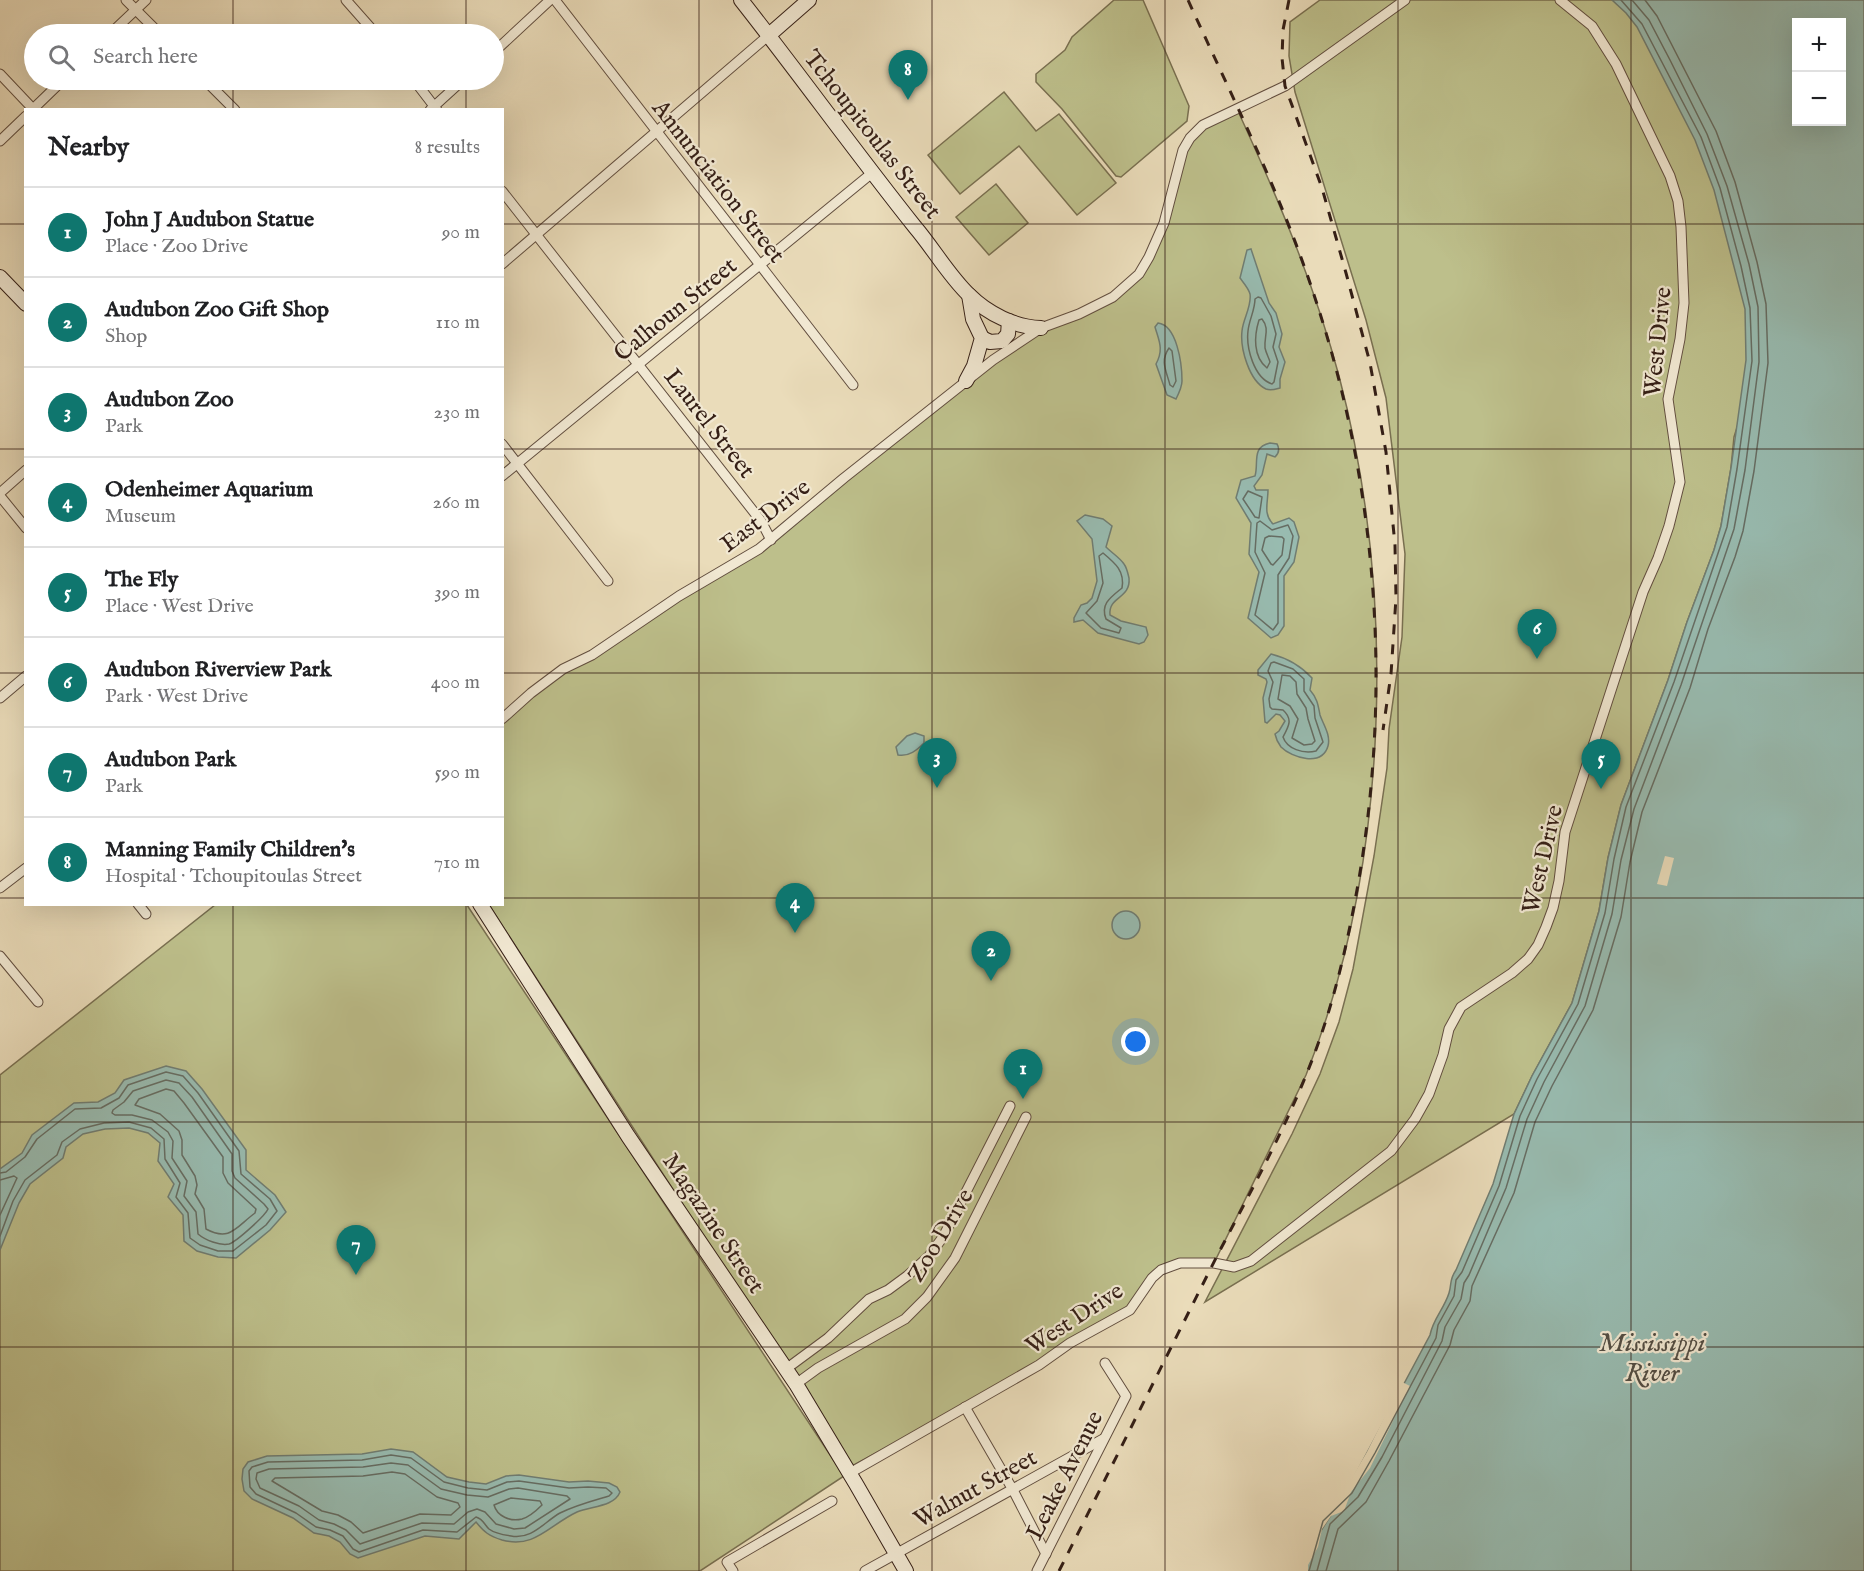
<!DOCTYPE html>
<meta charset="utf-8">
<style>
:root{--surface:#fff;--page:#f2f2f2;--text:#202124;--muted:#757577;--line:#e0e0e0;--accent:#0f766e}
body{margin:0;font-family:"IM FELL English",serif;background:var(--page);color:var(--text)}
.controls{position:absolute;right:18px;top:18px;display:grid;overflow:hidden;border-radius:0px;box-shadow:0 6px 24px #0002}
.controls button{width:54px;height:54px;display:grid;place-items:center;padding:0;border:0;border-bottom:2px solid var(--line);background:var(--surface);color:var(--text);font:30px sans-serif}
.you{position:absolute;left:1136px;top:1042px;width:21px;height:21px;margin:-15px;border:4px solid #fff;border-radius:50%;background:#1a73e8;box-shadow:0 0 0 9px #1a73e833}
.badge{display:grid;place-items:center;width:39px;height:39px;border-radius:50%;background:var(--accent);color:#fff;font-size:20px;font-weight:700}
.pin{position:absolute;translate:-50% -50px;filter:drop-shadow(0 2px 3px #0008)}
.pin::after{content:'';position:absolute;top:32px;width:21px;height:18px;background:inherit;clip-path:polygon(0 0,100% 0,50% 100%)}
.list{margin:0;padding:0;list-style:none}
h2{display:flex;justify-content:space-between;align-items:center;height:78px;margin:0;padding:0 24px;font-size:26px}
h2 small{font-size:20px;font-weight:400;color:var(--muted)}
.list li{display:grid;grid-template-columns:39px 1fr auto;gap:18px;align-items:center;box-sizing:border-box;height:90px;padding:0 24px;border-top:2px solid var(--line)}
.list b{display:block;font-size:22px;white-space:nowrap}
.list p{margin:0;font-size:20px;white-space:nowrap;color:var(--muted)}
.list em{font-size:20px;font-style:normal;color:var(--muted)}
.icon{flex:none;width:33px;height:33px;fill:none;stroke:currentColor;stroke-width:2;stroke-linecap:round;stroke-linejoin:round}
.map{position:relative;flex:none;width:1864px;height:1571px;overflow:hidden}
.search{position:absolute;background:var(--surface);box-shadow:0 6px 24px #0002;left:24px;top:24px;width:480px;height:66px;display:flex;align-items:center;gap:15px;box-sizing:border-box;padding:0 21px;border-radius:33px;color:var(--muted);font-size:22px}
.panel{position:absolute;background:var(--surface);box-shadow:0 6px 24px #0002;left:24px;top:108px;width:480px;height:798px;border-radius:0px}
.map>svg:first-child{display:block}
.green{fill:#bdbf8b;stroke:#796f50;stroke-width:1.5}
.water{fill:#98bbb0;stroke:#707d72;stroke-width:1.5;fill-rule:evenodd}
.pier{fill:#eadcba}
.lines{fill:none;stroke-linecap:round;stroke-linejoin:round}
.shore{stroke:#666d63;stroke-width:1.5}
.street-casing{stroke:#624e3f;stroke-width:11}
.secondary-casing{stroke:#351f16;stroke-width:16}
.street{stroke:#f1e8d2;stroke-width:9}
.secondary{stroke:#f1e8d2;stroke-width:14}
.rail{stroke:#351f16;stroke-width:3;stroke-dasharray:10 10;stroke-linecap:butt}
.grid{fill:none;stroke:#351f16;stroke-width:1.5;stroke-opacity:0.55}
.labels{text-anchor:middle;stroke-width:4.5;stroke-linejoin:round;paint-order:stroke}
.street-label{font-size:24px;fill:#351f16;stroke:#f1e8d2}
.water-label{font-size:26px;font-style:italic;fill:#534e44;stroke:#f1e8d2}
</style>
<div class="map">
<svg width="1864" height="1571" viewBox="0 0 1864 1571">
<rect width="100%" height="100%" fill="#eadcba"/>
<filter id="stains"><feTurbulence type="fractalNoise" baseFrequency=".00333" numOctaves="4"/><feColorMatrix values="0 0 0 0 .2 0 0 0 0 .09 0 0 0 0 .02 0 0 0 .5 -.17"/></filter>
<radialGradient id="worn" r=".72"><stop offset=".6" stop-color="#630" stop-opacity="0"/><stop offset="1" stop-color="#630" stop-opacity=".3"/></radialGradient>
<!-- green -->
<g class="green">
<path d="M 1114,0 L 1143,0 L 1189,106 L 1187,121 L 1121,177 L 1116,176 L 1062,109 L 1036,82 L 1036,74 L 1065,50 L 1072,37 Z"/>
<path d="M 1320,0 L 1669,0 L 1792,256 L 1734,437 L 1731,468 L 1721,526 L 1714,550 L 1687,622 L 1668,680 L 1621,805 L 1608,858 L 1599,911 L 1572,1003 L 1532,1076 L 1514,1114 L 1205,1302 L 1292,1134 L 1320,1074 L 1339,1022 L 1353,969 L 1374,856 L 1387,768 L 1389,729 L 1402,637 L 1405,554 L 1386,398 L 1366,320 L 1295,92 L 1289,56 L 1290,22 Z"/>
<path d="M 1004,92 L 1036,131 L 1059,114 L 1116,183 L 1077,215 L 1019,146 L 960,194 L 928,155 Z"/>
<path d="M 1237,109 C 1277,196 1314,283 1339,376 C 1397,596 1390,863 1306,1075 L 1214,1263 L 1161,1270 L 1130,1310 L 1039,1365 L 852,1466 L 489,905 L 502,904 L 503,720 L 531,693 L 771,540 L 1009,350 L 1127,285 L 1149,257 L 1183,150 L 1203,125 Z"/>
<path d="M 996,184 L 1028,223 L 989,255 L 956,217 Z"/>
<path d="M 215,905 L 467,905 L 844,1476 L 700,1571 L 0,1571 L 0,1075 Z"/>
</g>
<!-- water -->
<g class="water">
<path d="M 1612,0 L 1864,0 L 1864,1571 L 1303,1571 L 1308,1551 L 1347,1490 L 1430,1335 C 1433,1319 1444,1309 1449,1293 C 1452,1283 1449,1280 1456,1270 L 1493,1184 L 1514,1114 L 1532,1076 L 1572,1003 L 1599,911 L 1608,858 L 1621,805 L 1668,680 L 1687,622 L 1714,550 L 1721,526 L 1731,468 L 1746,360 L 1745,309 L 1714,190 L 1695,140 L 1637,27 L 1626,13 ZM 1796,22 L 1842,22 L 1842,122 L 1796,122 Z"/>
<path d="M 1251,249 L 1269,303 L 1276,313 L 1282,334 L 1279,347 L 1285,362 L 1280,379 L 1280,388 C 1276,389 1271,391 1266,389 C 1249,381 1240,348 1242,331 C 1243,319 1252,306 1250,294 C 1249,289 1243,282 1240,278 L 1247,250 Z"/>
<path d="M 1158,323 C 1177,325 1182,364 1182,381 C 1182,387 1179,393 1176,399 L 1167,395 L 1156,364 C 1164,349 1159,341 1155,327 Z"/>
<path d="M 1270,443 L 1277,444 C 1280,449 1279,453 1275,457 L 1267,454 L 1262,475 L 1254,486 L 1256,490 L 1268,490 C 1268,503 1263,514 1273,524 L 1289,518 L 1294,522 L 1299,537 L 1294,562 L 1284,576 L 1284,626 L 1278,635 L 1271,638 L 1248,618 L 1259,572 L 1249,554 L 1251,523 L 1236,498 L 1241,480 L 1255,476 C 1259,463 1251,447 1270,443 Z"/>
<path d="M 1085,515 L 1103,519 L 1112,526 L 1106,547 C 1112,553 1120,558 1124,564 C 1127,568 1128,574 1129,578 C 1131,599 1108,596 1110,615 L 1121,621 L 1146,627 L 1148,635 L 1144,642 L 1139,644 L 1098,633 L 1083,620 L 1074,622 L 1074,618 L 1081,605 L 1087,603 L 1092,598 L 1097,581 L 1092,539 L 1077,521 Z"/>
<path d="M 1271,654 C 1287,658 1301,666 1312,678 L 1310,690 C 1317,698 1318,704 1320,715 C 1323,724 1331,735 1328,746 C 1322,767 1292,758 1281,747 C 1278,743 1276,739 1275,734 L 1279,731 L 1285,721 L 1280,715 L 1276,714 L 1267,723 L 1265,722 L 1263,698 L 1267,682 L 1266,679 L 1258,675 L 1258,670 Z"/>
<path d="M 915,733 L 924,736 L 924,743 C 917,750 909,757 898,755 L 896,747 L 907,736 Z"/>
<circle cx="1126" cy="925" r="14"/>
<path d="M 166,1066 L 186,1071 L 202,1089 L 246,1150 L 246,1170 L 275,1195 L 286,1212 L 270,1230 L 236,1258 L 218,1257 L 197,1251 L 184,1241 L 183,1215 L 168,1197 L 174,1184 L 158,1161 L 160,1143 L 148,1133 L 129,1128 L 105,1129 L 83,1134 L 66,1147 L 63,1158 L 30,1184 L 19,1203 L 0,1250 L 0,1169 L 22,1153 L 32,1135 L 74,1103 L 98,1102 L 115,1093 L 124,1080 Z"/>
<path d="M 391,1449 L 413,1452 L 447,1477 L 469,1482 L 486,1484 L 506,1476 L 519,1475 L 569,1482 L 588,1481 L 609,1483 L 617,1487 L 620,1492 C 614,1507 591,1506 577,1512 C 549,1525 535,1549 502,1540 C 489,1536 484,1532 476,1522 L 459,1539 L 425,1536 L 358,1558 L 350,1554 L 340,1542 L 329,1536 L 314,1533 L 293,1518 L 252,1499 L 244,1491 L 242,1479 L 243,1469 L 248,1462 L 267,1456 L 362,1454 Z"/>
</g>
<!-- pier -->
<g class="pier">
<path d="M 1665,856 L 1674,858 L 1667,886 L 1657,884 Z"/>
<path d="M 1402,1382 L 1410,1386 L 1370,1468 L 1351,1492 L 1344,1511 L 1331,1516 L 1322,1529 L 1318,1547 L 1308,1565 L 1308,1571 L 1300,1571 L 1310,1534 L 1319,1514 L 1327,1503 L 1344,1488 L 1351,1479 L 1367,1452 Z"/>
</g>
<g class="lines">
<!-- shore -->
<g class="shore">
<path d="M 1258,297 L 1261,298 L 1271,316 L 1276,334 L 1273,347 L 1278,362 L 1274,382 L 1272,384 C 1254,378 1246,348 1248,331 C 1249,320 1255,310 1255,299 Z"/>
<path d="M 1262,319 C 1270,329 1264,336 1265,348 C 1266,353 1269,358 1270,362 L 1267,368 C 1253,357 1254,336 1259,320 Z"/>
<path d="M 1169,348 L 1172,351 L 1176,381 L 1173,387 L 1170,385 C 1166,370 1160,361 1169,348 Z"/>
<path d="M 1248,491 L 1262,497 L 1259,518 L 1255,517 L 1243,499 Z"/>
<path d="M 1260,521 L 1272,530 L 1288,525 L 1293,536 L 1289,558 L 1278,575 L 1278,623 L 1273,630 L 1255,615 L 1265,573 L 1255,552 L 1257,523 Z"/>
<path d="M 1269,536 L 1282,537 L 1284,539 L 1282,555 L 1273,565 L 1271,564 L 1262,550 L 1265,538 Z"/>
<path d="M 1103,553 C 1115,563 1125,571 1122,588 C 1111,597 1100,604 1106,619 L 1121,628 L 1119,633 L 1101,628 L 1086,613 L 1097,601 L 1103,583 L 1099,556 Z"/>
<path d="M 1274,662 L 1293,669 L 1304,679 L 1304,691 L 1314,706 L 1315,718 L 1323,742 L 1316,751 C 1303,754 1287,749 1283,737 C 1289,726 1293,719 1283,710 L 1272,709 L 1270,707 L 1269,699 L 1273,682 L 1268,671 L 1271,663 Z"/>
<path d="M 1282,675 L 1290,676 L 1296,682 L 1297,694 L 1306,708 L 1308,719 L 1315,741 L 1312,744 L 1304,745 L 1292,738 L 1298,719 L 1290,706 L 1278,699 Z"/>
<path d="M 166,1080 L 179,1083 L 192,1097 L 232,1154 L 232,1171 L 235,1178 L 264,1204 L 268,1209 C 265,1216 236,1242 229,1244 C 220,1246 205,1240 198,1234 L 196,1212 L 184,1196 L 187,1181 L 172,1158 L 173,1141 L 168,1132 L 152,1120 L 132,1115 L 115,1115 L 112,1113 L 113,1110 L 124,1102 L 133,1091 Z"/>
<path d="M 166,1089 L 174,1091 L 184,1103 L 223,1157 L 223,1173 L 228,1183 L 256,1209 L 255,1213 C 236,1227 230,1242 206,1229 L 204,1209 L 195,1194 L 197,1185 L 195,1176 L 182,1155 L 182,1140 L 179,1131 L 160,1114 L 135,1105 L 139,1099 Z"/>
<path d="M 0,1173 L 6,1172 L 25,1157 L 37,1139 L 75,1109 L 101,1108 L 119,1098 L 128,1085 L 166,1072 L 183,1076 L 198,1093 L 239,1151 L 241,1174 L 270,1199 L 277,1211 L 266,1225 L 233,1251 L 218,1251 L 200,1245 L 190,1238 L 188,1213 L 176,1197 L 180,1183 L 165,1159 L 164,1139 L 151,1128 L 129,1122 L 104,1123 L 80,1129 L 62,1142 L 57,1155 L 25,1180 L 13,1201 L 0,1236"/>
<path d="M 0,1180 L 14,1176 L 17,1178 L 0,1215"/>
<path d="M 391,1455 L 411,1458 L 444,1482 L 468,1488 L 487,1490 L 507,1482 L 519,1481 L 569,1488 L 588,1487 L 606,1488 L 612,1493 L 609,1496 C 592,1501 576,1505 560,1513 C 544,1522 532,1540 511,1536 C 504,1535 494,1533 489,1529 C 484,1524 483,1519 476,1517 L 457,1532 L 423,1530 L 359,1552 L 353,1549 L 343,1536 L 330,1530 L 316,1527 L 296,1513 L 256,1494 L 250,1487 L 249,1471 L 252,1467 L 268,1462 L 362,1460 Z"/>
<path d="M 391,1463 L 408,1465 L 441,1489 L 467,1495 L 488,1497 L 509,1489 L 518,1488 L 567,1496 L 570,1499 L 525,1528 L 514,1529 L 496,1524 L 485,1512 L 477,1509 L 468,1512 L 454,1524 L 422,1523 L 360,1544 L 346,1530 L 334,1524 L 319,1520 L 299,1506 L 260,1488 L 256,1479 L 257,1473 L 269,1469 L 363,1467 Z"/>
<path d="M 392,1472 L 405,1474 L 437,1497 L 458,1503 L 460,1507 L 451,1515 L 420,1514 L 363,1533 L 351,1522 L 338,1515 L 322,1511 L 272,1481 L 275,1478 L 363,1476 Z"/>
<path d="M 511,1498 L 540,1501 L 542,1505 C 537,1510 529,1517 522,1519 C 510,1522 497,1516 494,1505 Z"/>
<path d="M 1309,1571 L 1323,1521 L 1352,1493 L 1375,1453 L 1436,1338 L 1438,1325 L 1454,1296 L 1456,1280 L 1462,1272 L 1499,1186 L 1520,1116 L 1537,1079 L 1578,1004 L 1605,913 L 1614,859 L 1626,807 L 1674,682 L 1727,527 L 1737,469 L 1752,361 L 1750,308 L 1741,266 L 1720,188 L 1701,137 L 1642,24 L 1621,0"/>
<path d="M 1317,1571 L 1330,1524 L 1358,1497 L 1382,1457 L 1442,1341 L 1445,1327 L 1461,1299 L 1464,1283 L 1469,1275 L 1506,1188 L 1527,1119 L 1544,1082 L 1585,1006 L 1612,914 L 1621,860 L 1634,809 L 1681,685 L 1734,529 L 1745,470 L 1759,362 L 1758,307 L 1749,264 L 1727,186 L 1707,134 L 1670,60 L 1649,20 L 1632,0"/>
<path d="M 1326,1571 L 1338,1529 L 1366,1502 L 1389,1461 L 1450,1345 L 1454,1330 L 1470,1301 L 1472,1286 L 1514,1193 L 1535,1122 L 1552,1086 L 1593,1010 L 1621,917 L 1630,862 L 1642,812 L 1690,688 L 1708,629 L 1735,557 L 1743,531 L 1754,471 L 1768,363 L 1766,304 L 1757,262 L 1735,182 L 1716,131 L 1657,16 L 1645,0"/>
</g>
<!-- street casing -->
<g class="street-casing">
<g id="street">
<path d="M 126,0 L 160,34"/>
<path d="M 346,0 L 376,34"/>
<path d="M 555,0 L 853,385"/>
<path d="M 110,34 L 146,0"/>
<path d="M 494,52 L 550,0"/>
<path d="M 0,74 L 34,110"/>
<path d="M 205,80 L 235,110"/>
<path d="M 414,80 L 437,110"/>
<path d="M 32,110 L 63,80"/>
<path d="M 430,110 L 463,80"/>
<path d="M 0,141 L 26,116"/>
<path d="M 502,191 L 761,521 L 771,540"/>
<path d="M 502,264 L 769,35"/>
<path d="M 502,444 L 608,581"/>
<path d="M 502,476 L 872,173"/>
<path d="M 0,493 L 26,470"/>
<path d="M 0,496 L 26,528"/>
<path d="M 0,698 L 26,676"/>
<path d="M 502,719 L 531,693 L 563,669 L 592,655 L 679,596 L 759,549 L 844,478 L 993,360 L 1041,328 L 1079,314 L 1113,297 L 1139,274 L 1149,257 L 1164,223 L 1183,150 L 1190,138 L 1203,125 L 1285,86 L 1405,0"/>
<path d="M 0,888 L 26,868"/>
<path d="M 138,904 L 146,914"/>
<path d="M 0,956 L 38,1002"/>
<path d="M 786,1369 L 828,1338 L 869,1299 L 888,1290 L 907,1276 L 929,1256 L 943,1237 L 1010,1106"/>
<path d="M 796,1384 L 818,1368 L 905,1319 L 927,1297 L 955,1258 L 1026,1117"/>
<path d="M 965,1407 L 1013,1490 L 1046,1554"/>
<path d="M 850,1473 L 1039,1365 L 1070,1343 L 1130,1310 L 1152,1278 L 1161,1270 L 1180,1263 L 1214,1263 L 1234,1267 L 1251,1261 L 1391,1151 L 1415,1119 L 1429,1094 L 1443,1055 L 1449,1029 L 1461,1007 L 1512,973 L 1528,959 L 1538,945 L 1546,927 L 1553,908 L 1559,881 L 1565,832 L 1643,592 L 1658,558 L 1669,526 L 1680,482 L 1668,399 L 1680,339 L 1684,303 L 1681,227 L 1678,201 L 1670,176 L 1616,64 L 1592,26 L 1560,0"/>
<path d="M 733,1571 L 727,1562 L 832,1501"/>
<path d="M 865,1571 L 1103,1439"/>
<path d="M 1037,1571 L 1126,1396 L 1105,1363"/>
</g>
</g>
<!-- secondary casing -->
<g class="secondary-casing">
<g id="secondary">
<path d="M 741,0 C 800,75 856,153 915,227 C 933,248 949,276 969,295 C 988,314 1015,327 1041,328"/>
<path d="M 769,35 L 809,0"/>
<path d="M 0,277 L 26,304"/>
<path d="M 982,338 L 990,342 L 1002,341 L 1008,334 L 1009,321"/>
<path d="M 966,381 L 974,366 L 982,338 L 973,319 L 969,295"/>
<path d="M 480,904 L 628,1136 L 796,1384 L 856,1484 L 906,1571"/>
</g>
</g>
<!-- street -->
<use href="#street" class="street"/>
<!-- secondary -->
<use href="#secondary" class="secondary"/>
<!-- rail -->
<g class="rail">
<path d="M 1289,0 L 1283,30 L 1282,58 L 1285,86 L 1322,188 L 1346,273 L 1370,363 L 1386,452 L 1395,545 L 1396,598 L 1391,674 L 1383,730"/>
<path d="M 1059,1571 C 1112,1466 1164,1361 1217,1256 C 1253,1187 1292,1117 1318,1044 C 1334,999 1345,953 1354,906 C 1393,705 1380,496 1316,301 C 1283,198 1233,99 1188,0"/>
</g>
</g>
<!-- grid -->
<path class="grid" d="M 233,0 L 233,34M 466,0 L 466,34M 699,0 L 699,1571M 932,0 L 932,1571M 1165,0 L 1165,1571M 1398,0 L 1398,1571M 1631,0 L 1631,1571M 233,80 L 233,110M 466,80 L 466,110M 0,224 L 26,224M 502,224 L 1864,224M 0,449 L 26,449M 502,449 L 1864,449M 0,673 L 26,673M 502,673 L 1864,673M 0,898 L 26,898M 502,898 L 1864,898M 233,904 L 233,1571M 466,904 L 466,1571M 0,1122 L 1864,1122M 0,1347 L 1864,1347"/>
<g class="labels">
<!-- street labels -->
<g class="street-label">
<text transform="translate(873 134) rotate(52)" y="8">Tchoupitoulas Street</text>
<text transform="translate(719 181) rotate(52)" y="8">Annunciation Street</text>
<text transform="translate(675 309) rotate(-39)" y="8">Calhoun Street</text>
<text transform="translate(1657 342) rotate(-84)" y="8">West Drive</text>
<text transform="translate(710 423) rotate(52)" y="8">Laurel Street</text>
<text transform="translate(765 515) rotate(-37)" y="8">East Drive</text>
<text transform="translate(1542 859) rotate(-77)" y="8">West Drive</text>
<text transform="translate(714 1223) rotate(56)" y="8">Magazine Street</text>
<text transform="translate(940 1235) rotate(-59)" y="8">Zoo Drive</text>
<text transform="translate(1074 1318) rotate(-33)" y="8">West Drive</text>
<text transform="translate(1064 1475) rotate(-63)" y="8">Leake Avenue</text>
<text transform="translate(975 1488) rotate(-29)" y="8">Walnut Street</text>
</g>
<!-- water labels -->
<g class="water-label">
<text x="1652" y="1351">Mississippi<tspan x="1652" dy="30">River</tspan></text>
</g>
</g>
<rect width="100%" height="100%" filter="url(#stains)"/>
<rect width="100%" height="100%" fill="url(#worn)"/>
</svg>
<div class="controls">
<button>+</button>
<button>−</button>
</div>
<div class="you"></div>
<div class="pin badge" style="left:1023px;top:1099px">1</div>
<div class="pin badge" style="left:991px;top:981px">2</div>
<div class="pin badge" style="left:937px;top:788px">3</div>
<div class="pin badge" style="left:795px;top:933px">4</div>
<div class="pin badge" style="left:1601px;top:789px">5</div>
<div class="pin badge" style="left:1537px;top:659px">6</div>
<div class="pin badge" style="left:356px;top:1275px">7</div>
<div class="pin badge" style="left:908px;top:100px">8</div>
<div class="search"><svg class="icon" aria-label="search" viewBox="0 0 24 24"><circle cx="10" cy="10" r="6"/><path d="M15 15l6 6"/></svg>Search here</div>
<section class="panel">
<h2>Nearby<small>8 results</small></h2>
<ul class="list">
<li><span class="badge">1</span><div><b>John J Audubon Statue</b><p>Place · Zoo Drive</p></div><em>90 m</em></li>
<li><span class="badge">2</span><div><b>Audubon Zoo Gift Shop</b><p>Shop</p></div><em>110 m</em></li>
<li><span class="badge">3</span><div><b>Audubon Zoo</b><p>Park</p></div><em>230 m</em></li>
<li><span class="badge">4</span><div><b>Odenheimer Aquarium</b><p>Museum</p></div><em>260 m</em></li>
<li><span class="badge">5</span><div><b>The Fly</b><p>Place · West Drive</p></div><em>390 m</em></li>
<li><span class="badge">6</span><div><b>Audubon Riverview Park</b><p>Park · West Drive</p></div><em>400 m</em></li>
<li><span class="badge">7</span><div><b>Audubon Park</b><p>Park</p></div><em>590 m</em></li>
<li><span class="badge">8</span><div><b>Manning Family Children's</b><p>Hospital · Tchoupitoulas Street</p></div><em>710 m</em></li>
</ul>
</section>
</div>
